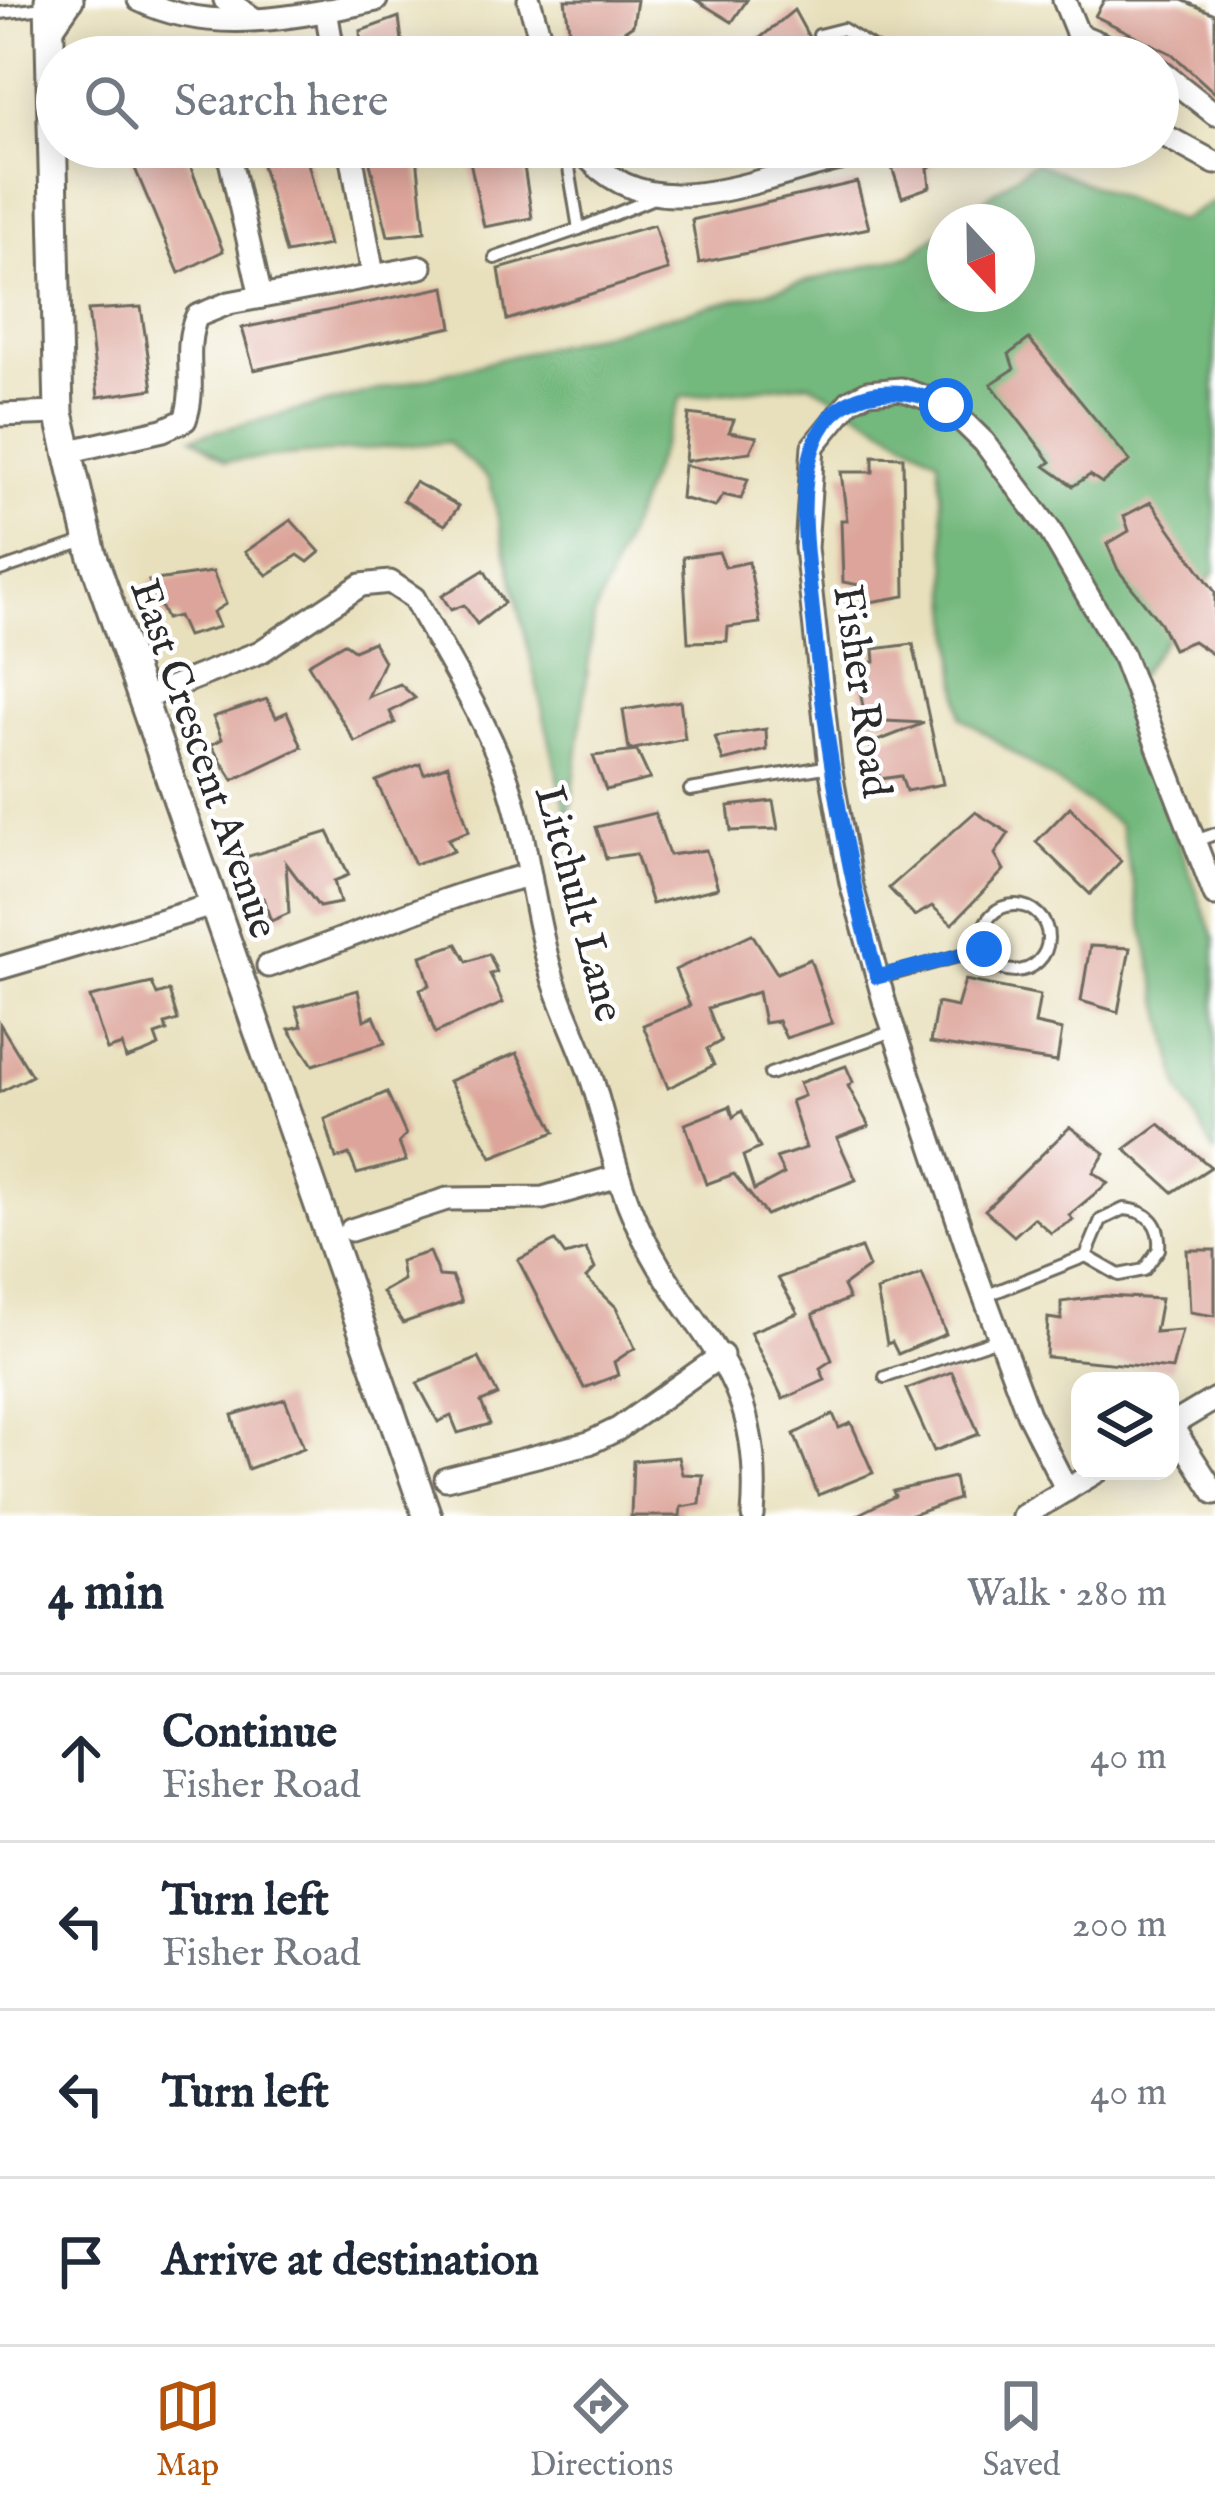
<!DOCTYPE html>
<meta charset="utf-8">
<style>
:root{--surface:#fff;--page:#f2f2f3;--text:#1f2937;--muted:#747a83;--line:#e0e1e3;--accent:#b45309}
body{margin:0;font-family:"IM FELL English",serif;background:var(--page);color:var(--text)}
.controls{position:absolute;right:36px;bottom:36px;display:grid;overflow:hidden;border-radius:24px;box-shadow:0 6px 30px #0003}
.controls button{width:108px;height:108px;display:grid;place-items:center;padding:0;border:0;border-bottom:3px solid var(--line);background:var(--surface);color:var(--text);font:60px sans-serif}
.compass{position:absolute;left:927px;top:204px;width:108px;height:108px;border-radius:50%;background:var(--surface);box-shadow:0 6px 30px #0003;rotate:158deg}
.stop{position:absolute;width:36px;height:36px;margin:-27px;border:9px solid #1a73e8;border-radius:50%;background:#fff}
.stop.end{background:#1a73e8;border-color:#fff;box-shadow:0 3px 12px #0008}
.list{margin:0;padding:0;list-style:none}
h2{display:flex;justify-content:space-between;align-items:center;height:156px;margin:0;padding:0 48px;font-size:51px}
h2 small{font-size:39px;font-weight:400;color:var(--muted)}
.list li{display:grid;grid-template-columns:78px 1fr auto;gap:36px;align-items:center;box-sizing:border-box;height:168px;padding:0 48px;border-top:3px solid var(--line)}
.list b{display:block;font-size:45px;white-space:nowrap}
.list p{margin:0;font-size:39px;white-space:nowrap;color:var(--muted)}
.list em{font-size:39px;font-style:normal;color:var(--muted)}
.icon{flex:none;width:66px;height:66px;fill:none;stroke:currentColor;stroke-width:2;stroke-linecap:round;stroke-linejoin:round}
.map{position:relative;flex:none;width:1215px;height:1516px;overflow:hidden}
.search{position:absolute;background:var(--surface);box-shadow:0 6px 30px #0003;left:36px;right:36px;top:36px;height:132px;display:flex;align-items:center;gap:30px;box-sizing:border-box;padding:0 42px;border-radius:66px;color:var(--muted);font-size:45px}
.sheet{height:828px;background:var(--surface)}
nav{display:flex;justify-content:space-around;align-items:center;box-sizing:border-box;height:168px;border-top:3px solid var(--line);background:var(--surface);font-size:33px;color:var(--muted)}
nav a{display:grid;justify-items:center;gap:6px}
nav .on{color:var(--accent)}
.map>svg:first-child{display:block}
.forest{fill:#73b87d;stroke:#4f7254;stroke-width:3}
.building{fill:#dca49a}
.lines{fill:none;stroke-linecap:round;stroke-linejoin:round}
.service-casing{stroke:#6d6a5e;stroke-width:16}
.minor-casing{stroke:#6d6a5e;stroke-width:27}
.tertiary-casing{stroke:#6d6a5e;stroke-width:33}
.service{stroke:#fff;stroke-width:10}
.minor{stroke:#fff;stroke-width:21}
.tertiary{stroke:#fff;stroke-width:27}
.route{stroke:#1a73e8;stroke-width:15}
.labels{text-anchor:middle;stroke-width:9;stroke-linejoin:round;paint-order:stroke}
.street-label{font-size:42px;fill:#2b2b2b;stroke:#fff}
</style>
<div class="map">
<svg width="1215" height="1516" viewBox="0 0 1215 1516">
<rect width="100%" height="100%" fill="#fff"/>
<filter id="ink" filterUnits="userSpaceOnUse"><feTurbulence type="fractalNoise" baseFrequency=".00833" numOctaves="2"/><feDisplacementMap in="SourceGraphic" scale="24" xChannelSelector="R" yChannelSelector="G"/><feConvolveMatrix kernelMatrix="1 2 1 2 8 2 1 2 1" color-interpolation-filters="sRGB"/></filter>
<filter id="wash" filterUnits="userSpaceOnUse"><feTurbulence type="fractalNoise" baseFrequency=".004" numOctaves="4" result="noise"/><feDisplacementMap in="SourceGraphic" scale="48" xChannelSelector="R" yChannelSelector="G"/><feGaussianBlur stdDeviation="2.7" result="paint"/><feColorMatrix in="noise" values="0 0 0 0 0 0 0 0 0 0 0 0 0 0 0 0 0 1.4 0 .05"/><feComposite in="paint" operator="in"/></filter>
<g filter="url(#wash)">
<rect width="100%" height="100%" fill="#e8e0bc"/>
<!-- forest -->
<path class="forest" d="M 1034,162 L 1179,221 L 1215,201 L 1215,571 L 1124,696 L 1215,940 L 1215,1154 L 1180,1089 L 1120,825 L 961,717 L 938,459 L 810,383 L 681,397 L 594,617 L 569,824 L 489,479 L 447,442 L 226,461 L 193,437 L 911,255 L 945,229 L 945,294 L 1017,294 L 1017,222 L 955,222 Z"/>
<g id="blocks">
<!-- building -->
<g class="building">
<path d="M 565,0 L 637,0 L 633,25 L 585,57 L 573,57 Z"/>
<path d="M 696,0 L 747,0 L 732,22 Z"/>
<path d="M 1104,0 L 1182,0 L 1215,14 L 1215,93 L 1172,54 L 1095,16 Z"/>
<path d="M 794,10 L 811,41 L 829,57 L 737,57 Z"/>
<path d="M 399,17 L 404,57 L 362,57 L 360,31 Z"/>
<path d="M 126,147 L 183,147 L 223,251 L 179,273 Z"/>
<path d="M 257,147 L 304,147 L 329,245 L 286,253 Z"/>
<path d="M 366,147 L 416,147 L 425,232 L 388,236 Z"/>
<path d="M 467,147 L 521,147 L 532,218 L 484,227 Z"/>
<path d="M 885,147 L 959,147 L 928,168 L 930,187 L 902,197 Z"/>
<path d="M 857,182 L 869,228 L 699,263 L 692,220 Z"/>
<path d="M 654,225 L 668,270 L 507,320 L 499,269 Z"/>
<path d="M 445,287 L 452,327 L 254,370 L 242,328 Z"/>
<path d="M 141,307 L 153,389 L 98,397 L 88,310 Z"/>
<path d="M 1029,339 L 1130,461 L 1102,483 L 1090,475 L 1073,486 L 1045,466 L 1051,462 L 991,384 L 1014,369 L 1009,354 Z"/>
<path d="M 689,414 L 734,420 L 729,432 L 757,437 L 750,452 L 685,461 Z"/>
<path d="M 873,456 L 903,457 L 905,596 L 870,602 L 865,586 L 843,582 L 841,520 L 847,520 L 841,472 L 873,472 Z"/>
<path d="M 684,465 L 748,479 L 741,499 L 723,495 L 715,507 L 681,498 Z"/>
<path d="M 415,482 L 459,506 L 445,525 L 403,500 Z"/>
<path d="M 1151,502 L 1215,592 L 1215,656 L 1193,641 L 1173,649 L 1160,623 L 1118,570 L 1107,544 L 1129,531 L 1124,516 Z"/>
<path d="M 291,520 L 320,552 L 308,562 L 298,555 L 267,575 L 245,552 Z"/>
<path d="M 719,552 L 725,567 L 749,562 L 760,623 L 728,627 L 727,641 L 688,642 L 683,557 Z"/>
<path d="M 484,570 L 504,603 L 477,624 L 464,605 L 451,610 L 442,596 Z"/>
<path d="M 213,572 L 226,604 L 213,612 L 219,627 L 187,636 L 178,616 L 166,619 L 149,581 Z"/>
<path d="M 373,642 L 384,661 L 368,697 L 400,684 L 415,698 L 390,712 L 395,723 L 355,742 L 308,664 L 344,643 L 354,650 Z"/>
<path d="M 913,644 L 943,784 L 906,791 L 901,776 L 880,779 L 870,744 L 924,723 L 866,720 L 857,678 L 857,664 L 875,662 L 874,649 Z"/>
<path d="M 267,699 L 276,717 L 287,712 L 302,747 L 233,780 L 211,745 L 222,739 L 213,717 Z"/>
<path d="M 680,701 L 685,739 L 629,750 L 623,710 Z"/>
<path d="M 766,729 L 767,750 L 723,761 L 715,737 Z"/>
<path d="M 637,751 L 650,779 L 606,790 L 593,756 Z"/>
<path d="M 420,764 L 424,774 L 448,765 L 469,831 L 448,839 L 454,851 L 415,864 L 376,781 Z"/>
<path d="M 773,801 L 778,829 L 731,831 L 728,806 Z"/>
<path d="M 1070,807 L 1121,861 L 1090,894 L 1036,842 Z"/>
<path d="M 975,812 L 1009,833 L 995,854 L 1004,870 L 952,924 L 932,906 L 915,916 L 889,888 Z"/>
<path d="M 655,813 L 669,855 L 706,850 L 718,888 L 652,904 L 636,854 L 606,858 L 596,827 Z"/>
<path d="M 328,832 L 349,875 L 334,881 L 340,903 L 319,907 L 286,863 L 289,913 L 271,921 L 263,898 L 252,903 L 236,860 Z"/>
<path d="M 752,934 L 777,973 L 810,959 L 832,1023 L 786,1038 L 778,1021 L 764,1023 L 758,992 L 708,1008 L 721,1041 L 707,1049 L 714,1065 L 668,1088 L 643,1025 L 690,1006 L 675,970 Z"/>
<path d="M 457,944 L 467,962 L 489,954 L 497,972 L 490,974 L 503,1003 L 435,1033 L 420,989 L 430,985 L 421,956 Z"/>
<path d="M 1090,946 L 1130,948 L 1118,1012 L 1081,1001 Z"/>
<path d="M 965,980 L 1040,995 L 1035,1024 L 1062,1030 L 1057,1062 L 930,1043 L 937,1003 L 957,1007 Z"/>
<path d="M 152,983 L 157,995 L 169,991 L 178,1020 L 165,1024 L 167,1031 L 155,1035 L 159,1046 L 143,1053 L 126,1059 L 122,1045 L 107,1050 L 90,997 Z"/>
<path d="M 358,990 L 364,1020 L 374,1016 L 385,1043 L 313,1065 L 289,1029 L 302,1026 L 296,1007 Z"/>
<path d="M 0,1024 L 32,1076 L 0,1092 Z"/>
<path d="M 517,1053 L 555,1132 L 492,1157 L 449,1081 Z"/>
<path d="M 846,1066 L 853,1082 L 848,1086 L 869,1126 L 837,1138 L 856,1180 L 766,1215 L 734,1174 L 706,1184 L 685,1124 L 730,1106 L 733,1117 L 742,1111 L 760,1148 L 743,1156 L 754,1190 L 784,1174 L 776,1158 L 806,1148 L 791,1101 L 804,1096 L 799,1083 Z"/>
<path d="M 387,1092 L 406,1135 L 399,1143 L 406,1161 L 357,1174 L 349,1154 L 336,1159 L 325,1119 Z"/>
<path d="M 1159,1124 L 1211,1167 L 1173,1192 L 1125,1149 Z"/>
<path d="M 1070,1127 L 1105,1153 L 1093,1172 L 1108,1183 L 1069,1215 L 1073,1220 L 1051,1233 L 1034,1218 L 1014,1236 L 985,1210 Z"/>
<path d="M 555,1241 L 565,1255 L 586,1249 L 595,1269 L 586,1278 L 616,1307 L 635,1348 L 614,1362 L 618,1375 L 584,1388 L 518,1260 Z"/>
<path d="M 861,1248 L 869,1267 L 843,1286 L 849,1299 L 813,1314 L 832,1360 L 820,1368 L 825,1380 L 783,1399 L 750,1332 L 798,1313 L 778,1278 Z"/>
<path d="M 1187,1250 L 1215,1250 L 1215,1316 L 1190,1312 Z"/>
<path d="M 429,1252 L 439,1276 L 452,1277 L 462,1302 L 403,1323 L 382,1292 L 403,1280 L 400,1261 Z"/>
<path d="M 922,1274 L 946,1334 L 898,1354 L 892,1342 L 887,1344 L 877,1291 Z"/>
<path d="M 1105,1296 L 1161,1299 L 1155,1332 L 1182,1330 L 1172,1369 L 1046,1357 L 1048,1318 L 1061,1320 L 1061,1302 Z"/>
<path d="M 479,1358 L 498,1395 L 481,1402 L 490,1424 L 458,1433 L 451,1416 L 438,1422 L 417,1383 Z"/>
<path d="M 952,1372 L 979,1434 L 934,1451 L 906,1389 Z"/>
<path d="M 285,1399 L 304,1448 L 248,1469 L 232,1415 Z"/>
<path d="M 833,1414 L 839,1428 L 851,1423 L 873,1473 L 818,1495 L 794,1434 Z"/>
<path d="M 678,1457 L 682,1474 L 703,1475 L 700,1504 L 681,1507 L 680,1516 L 631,1516 L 633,1461 Z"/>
<path d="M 954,1477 L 958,1499 L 909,1516 L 855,1516 L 895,1496 L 893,1491 Z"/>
</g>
</g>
</g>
<g filter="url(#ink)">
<use href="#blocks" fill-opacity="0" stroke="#6d6a5e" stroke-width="3"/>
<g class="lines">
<!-- service casing -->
<g class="service-casing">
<g id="service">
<path d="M 0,13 L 44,8"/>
<path d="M 819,35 L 843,29 L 887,57"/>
<path d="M 579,229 L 656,197"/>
<path d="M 495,258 L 579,229 L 569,168 L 575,147"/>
<path d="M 0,570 L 85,541"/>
<path d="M 690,790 L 830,766"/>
<path d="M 1195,841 L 1215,834"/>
<circle cx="1015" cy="938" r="33"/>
<path d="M 877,978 L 984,949"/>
<path d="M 770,1074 L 894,1031"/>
<path d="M 1124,1209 C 1149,1211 1161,1224 1159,1249 L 1144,1270 L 1119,1275 L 1086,1256 L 1101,1220 Z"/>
<path d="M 985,1296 L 1086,1256"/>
<path d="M 885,1377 L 998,1339"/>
</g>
</g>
<!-- minor casing -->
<g class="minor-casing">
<g id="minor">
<path d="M 139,0 C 211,36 300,17 376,0"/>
<path d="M 225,0 L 253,18"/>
<path d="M 529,0 L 546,57"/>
<path d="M 1064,0 L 1087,57"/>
<path d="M 326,10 L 334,57"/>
<path d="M 50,32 L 72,0"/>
<path d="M 1077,34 L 1132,57"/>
<path d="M 1158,69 L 1215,114"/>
<path d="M 1158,132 L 1215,163"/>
<path d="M 227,147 L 261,297"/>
<path d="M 350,147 L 373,275"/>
<path d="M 579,147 C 647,235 751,179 840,159 L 853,147"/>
<path d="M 0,415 L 59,413"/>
<path d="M 66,452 L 163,430 L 185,420 C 198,385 181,349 197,316 L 229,303 L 421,267"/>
<path d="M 142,699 L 260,652 L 361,585 L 390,582 L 414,598 C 444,654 480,710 503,768 C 528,834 531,904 551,972 C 561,1007 578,1039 590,1074 C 605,1117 612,1162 629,1205 C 680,1335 766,1357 753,1516"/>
<path d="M 268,966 C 356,937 439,896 530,875"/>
<path d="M 0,968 L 213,905"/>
<path d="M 351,1230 L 447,1199 L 543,1198 L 619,1176"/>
<path d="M 1171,1425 L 1215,1493"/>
<path d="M 1170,1426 L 1215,1399"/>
<path d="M 446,1479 L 589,1443 L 618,1429 L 722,1355"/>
<path d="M 1067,1490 L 1028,1414 L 976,1274 L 885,1004 L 851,883 L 830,766 L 806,548 L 813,446 L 850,401 L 868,392 L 901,389 L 946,405 L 984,442 L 1049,529 L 1123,656 L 1215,895"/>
<path d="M 1023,1516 L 1098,1471"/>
</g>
</g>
<!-- tertiary casing -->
<g class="tertiary-casing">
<path id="tertiary" d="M 49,0 L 59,413 L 92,554 L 427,1516"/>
</g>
<!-- service -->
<use href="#service" class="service"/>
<!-- minor -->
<use href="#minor" class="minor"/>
<!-- tertiary -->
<use href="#tertiary" class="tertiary"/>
</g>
</g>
<g class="lines" filter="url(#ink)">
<!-- route -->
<path class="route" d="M 946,405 C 894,381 831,387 812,451 C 797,498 807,558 812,606 C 824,732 843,856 877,977 L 984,949"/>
</g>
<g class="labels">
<!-- street labels -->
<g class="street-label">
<text transform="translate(864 691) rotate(82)" y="15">Fisher Road</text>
<text transform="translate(206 758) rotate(71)" y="15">East Crescent Avenue</text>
<text transform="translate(581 903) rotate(75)" y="15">Litchult Lane</text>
</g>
</g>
</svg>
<div class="controls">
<button><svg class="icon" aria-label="layers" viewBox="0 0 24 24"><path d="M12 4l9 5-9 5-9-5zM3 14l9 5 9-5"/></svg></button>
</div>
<svg class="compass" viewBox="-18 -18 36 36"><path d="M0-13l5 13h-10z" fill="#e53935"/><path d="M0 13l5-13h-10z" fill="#747a83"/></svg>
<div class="stop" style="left:946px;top:405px"></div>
<div class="stop end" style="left:984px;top:949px"></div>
<div class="search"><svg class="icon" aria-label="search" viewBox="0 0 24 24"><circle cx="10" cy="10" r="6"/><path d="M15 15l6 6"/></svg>Search here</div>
</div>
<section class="sheet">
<h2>4 min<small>Walk · 280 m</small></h2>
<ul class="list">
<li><svg class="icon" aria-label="ahead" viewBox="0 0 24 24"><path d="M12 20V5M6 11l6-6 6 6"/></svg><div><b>Continue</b><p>Fisher Road</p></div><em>40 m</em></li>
<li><svg class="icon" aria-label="left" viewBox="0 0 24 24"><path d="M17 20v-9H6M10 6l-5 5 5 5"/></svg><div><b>Turn left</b><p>Fisher Road</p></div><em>200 m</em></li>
<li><svg class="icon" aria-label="left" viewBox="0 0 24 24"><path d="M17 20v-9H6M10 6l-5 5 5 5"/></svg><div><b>Turn left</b></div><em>40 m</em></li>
<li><svg class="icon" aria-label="arrive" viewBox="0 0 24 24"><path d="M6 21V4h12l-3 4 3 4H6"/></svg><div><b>Arrive at destination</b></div></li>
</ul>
</section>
<nav>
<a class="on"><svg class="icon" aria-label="map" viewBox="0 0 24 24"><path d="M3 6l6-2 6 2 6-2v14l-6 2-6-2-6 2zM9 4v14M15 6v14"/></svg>Map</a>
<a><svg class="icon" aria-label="directions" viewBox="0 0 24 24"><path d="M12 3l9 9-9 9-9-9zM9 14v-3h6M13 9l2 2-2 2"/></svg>Directions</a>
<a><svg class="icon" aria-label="saved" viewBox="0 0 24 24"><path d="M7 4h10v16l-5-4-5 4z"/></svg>Saved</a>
</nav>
